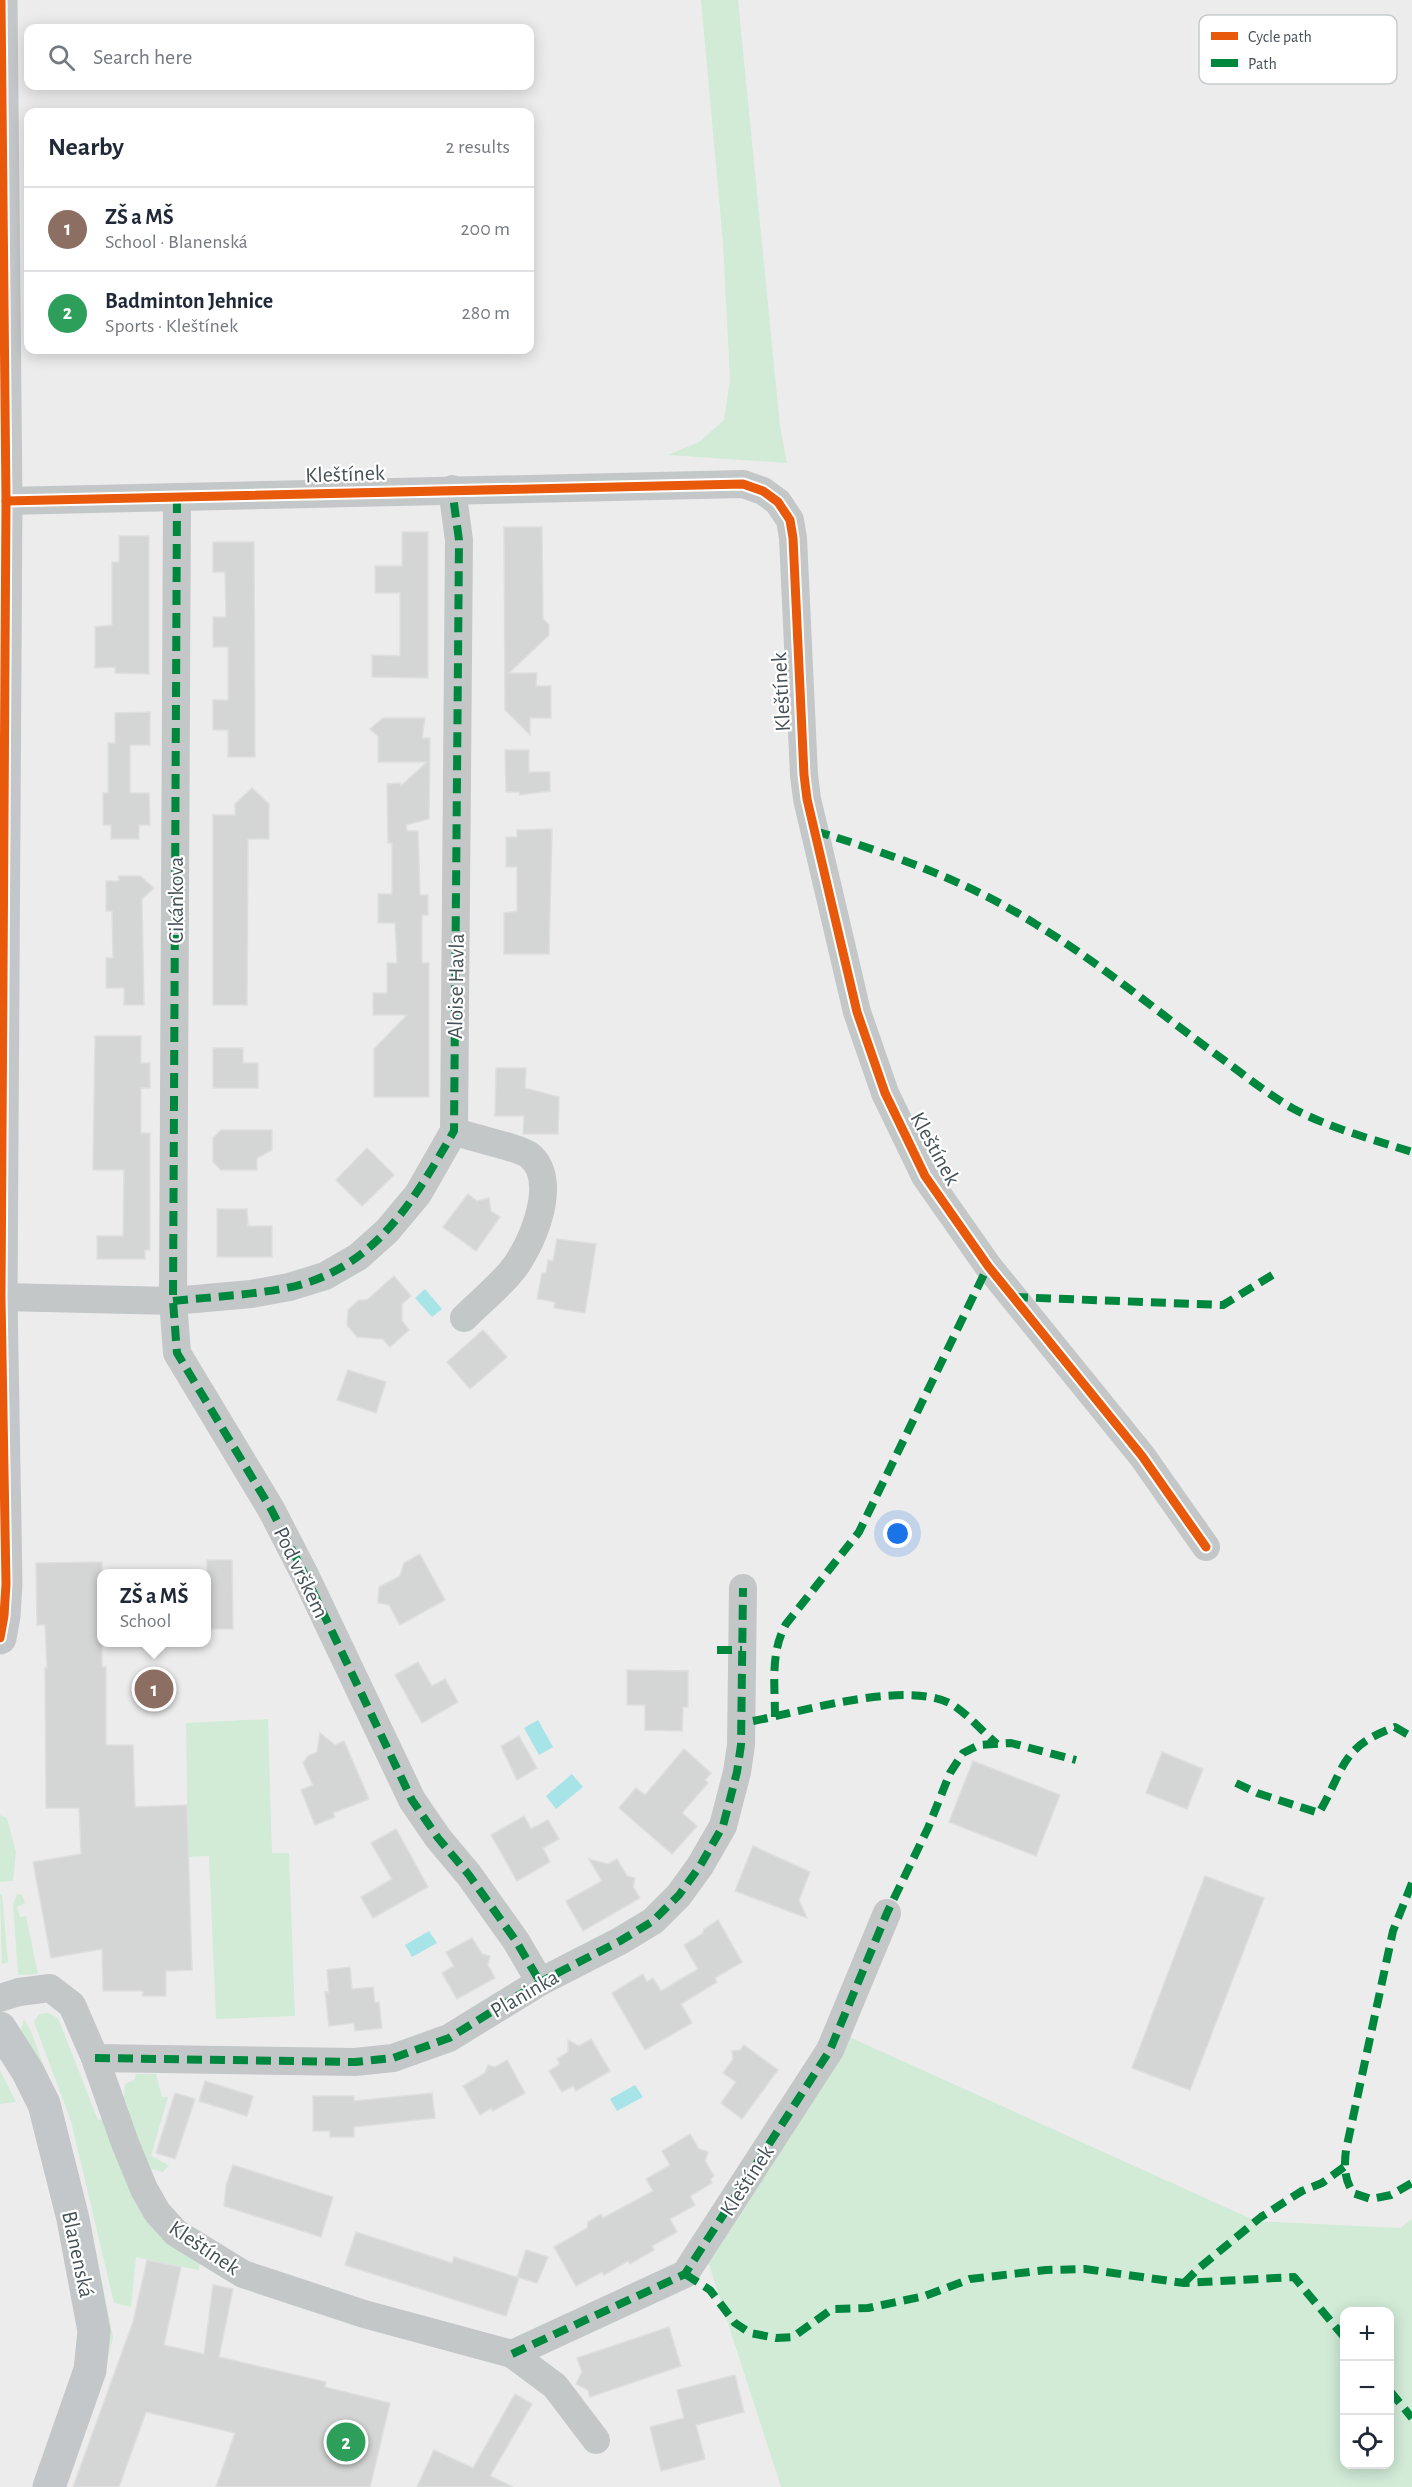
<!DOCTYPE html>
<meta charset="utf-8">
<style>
:root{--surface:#fff;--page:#f2f2f3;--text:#1f2937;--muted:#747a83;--line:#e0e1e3;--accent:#111827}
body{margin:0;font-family:"Alegreya Sans",sans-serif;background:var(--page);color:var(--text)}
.controls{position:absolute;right:18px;bottom:18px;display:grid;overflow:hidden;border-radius:12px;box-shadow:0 3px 15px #0003}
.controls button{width:54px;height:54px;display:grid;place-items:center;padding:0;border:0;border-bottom:2px solid var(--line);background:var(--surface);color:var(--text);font:30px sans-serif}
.you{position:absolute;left:898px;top:1534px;width:21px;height:21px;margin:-15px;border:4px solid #fff;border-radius:50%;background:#1a73e8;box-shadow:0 0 0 9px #1a73e833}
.badge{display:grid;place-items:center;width:39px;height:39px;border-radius:50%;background:var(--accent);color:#fff;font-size:20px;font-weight:700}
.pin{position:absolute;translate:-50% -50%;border:3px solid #fff;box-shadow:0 2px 6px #0006}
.popup{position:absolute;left:97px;top:1569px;width:114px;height:78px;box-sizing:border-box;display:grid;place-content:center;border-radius:12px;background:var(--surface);filter:drop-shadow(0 2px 4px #0005);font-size:20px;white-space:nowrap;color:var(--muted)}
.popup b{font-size:22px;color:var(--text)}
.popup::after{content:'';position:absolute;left:50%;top:100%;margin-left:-12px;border:12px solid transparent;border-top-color:var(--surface)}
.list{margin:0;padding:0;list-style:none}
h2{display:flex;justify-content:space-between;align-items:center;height:78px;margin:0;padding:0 24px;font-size:26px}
h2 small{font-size:20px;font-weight:400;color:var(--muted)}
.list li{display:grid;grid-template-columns:39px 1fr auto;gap:18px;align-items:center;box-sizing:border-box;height:84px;padding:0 24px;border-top:2px solid var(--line)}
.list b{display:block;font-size:22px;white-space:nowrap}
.list p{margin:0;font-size:20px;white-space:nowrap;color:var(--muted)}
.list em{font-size:20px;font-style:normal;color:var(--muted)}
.icon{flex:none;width:33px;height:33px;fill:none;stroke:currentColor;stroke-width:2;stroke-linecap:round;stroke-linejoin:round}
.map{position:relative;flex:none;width:1412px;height:2487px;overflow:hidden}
.search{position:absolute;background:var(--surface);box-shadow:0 3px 15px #0003;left:24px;top:24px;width:510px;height:66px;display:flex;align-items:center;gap:15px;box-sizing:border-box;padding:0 21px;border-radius:12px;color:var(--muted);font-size:22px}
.panel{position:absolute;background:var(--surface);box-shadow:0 3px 15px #0003;left:24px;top:108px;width:510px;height:246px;border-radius:12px}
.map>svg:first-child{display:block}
.green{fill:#d1ebd7;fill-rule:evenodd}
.water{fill:#a6e4e8}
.building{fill:#d4d5d5;stroke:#dededf;stroke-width:1.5}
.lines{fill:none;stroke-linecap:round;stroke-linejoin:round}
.street{stroke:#c3c7c8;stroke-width:28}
.secondary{stroke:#c4c7c9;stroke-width:33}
.quiet{stroke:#00873e;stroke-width:8;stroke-dasharray:15 8;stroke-linecap:butt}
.cycleway-casing{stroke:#fff;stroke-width:13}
.cycleway{stroke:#e8590c;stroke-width:9}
.labels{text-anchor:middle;stroke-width:4.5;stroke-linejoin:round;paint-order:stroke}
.street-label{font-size:22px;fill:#455157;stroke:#fff}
.key{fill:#fff;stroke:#c7cbcd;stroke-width:1.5}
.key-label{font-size:16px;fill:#455157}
</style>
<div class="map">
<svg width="1412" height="2487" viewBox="0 0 1412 2487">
<rect width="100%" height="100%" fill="#edecec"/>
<!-- green -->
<g class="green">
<path d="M 701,0 L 738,0 L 780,426 L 787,463 L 668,455 L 699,442 L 724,420 L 730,380 L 723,243 Z"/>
<path d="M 268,1719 L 272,1853 L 289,1853 L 295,2016 L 216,2019 L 209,1856 L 188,1857 L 186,1723 Z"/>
<path d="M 0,1815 L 7,1818 L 16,1852 L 13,1881 L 0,1882 Z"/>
<path d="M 0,1894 L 2,1894 L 8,1962 L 2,1964 Z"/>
<path d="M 17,1894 L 22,1895 L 25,1903 L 17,1907 L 20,1917 L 26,1916 L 38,1974 L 18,1975 L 13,1905 Z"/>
<path d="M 48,2013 L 58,2018 L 98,2120 L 103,2119 L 200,2263 L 198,2270 L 136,2257 L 131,2307 L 114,2303 L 71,2121 L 34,2022 L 39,2014 Z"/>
<path d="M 24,2019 L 31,2031 L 67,2131 L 97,2256 L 113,2337 L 102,2382 L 21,2030 Z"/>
<path d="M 836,2031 L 1256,2221 L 1400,2228 L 1412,2219 L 1412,2487 L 781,2487 L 699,2234 ZM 1344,2312 L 1390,2312 L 1390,2464 L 1344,2464 Z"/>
<path d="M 0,2070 L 16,2102 L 0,2104 Z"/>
<path d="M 136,2074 L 156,2074 L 162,2097 L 168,2097 L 151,2156 L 169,2165 L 163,2172 L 145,2167 L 124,2113 L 129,2110 L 124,2098 L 125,2084 L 134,2080 Z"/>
</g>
<!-- water -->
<g class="water">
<path d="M 425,1289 L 442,1309 L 432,1317 L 415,1298 Z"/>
<path d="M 538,1720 L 553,1747 L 539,1755 L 524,1728 Z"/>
<path d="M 572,1774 L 583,1787 L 556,1809 L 546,1796 Z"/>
<path d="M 429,1931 L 437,1943 L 412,1957 L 405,1945 Z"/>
<path d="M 635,2085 L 643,2097 L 617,2111 L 610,2099 Z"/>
</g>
<!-- building -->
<g class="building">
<path d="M 504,527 L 542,527 L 543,619 L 549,625 L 549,635 L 509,673 L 537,673 L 536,686 L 551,686 L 551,718 L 530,718 L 530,735 L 505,710 Z"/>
<path d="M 402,532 L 428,532 L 428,678 L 372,677 L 372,655 L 400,656 L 400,593 L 375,593 L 375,566 L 402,566 Z"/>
<path d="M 119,536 L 149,536 L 149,674 L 115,673 L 115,667 L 95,668 L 95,627 L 112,625 L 112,562 L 119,562 Z"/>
<path d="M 213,542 L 254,542 L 255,757 L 228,757 L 228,730 L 213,730 L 213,700 L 228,700 L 228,647 L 213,647 L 213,617 L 226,617 L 225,572 L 213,572 Z"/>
<path d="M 150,712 L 150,745 L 130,745 L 130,793 L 149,793 L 150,825 L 139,825 L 139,839 L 111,839 L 111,825 L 103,825 L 103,793 L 108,793 L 108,743 L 115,743 L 115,713 Z"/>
<path d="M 383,718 L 425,718 L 422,738 L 430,738 L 429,819 L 406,825 L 407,831 L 418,831 L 420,895 L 428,895 L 428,915 L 422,915 L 422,963 L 429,963 L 429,1097 L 374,1097 L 374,1049 L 407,1015 L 373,1015 L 373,993 L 387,993 L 387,963 L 397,963 L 395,923 L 378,923 L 378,894 L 392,894 L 392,843 L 388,843 L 387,784 L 400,783 L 401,786 L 427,762 L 378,762 L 378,736 L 370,729 Z"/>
<path d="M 505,750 L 529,750 L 529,772 L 550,772 L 550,791 L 520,795 L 519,792 L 506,792 Z"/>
<path d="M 252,788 L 269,804 L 269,839 L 248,839 L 247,1005 L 213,1005 L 213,815 L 235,815 L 235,804 Z"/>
<path d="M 552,829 L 549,954 L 504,954 L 504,913 L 517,911 L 517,867 L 506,867 L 506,837 L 517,837 L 517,830 Z"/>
<path d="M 119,876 L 140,876 L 154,888 L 142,899 L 144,1005 L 124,1005 L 124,988 L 106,988 L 106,958 L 113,958 L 112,911 L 106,911 L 106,881 L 119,881 Z"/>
<path d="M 95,1036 L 141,1036 L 141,1063 L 150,1063 L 150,1088 L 141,1088 L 141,1133 L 150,1133 L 150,1250 L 145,1250 L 145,1259 L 97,1259 L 97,1236 L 123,1236 L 124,1170 L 93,1170 Z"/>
<path d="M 213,1048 L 243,1048 L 243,1063 L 258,1063 L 258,1088 L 213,1088 Z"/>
<path d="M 496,1068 L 526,1068 L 525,1088 L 559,1097 L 558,1134 L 523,1134 L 524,1116 L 495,1116 Z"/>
<path d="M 221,1130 L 272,1130 L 272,1150 L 257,1158 L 257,1170 L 221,1170 L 213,1162 L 213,1138 Z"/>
<path d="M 367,1148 L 394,1175 L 362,1206 L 336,1180 Z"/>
<path d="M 468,1194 L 477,1201 L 489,1198 L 491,1211 L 500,1217 L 476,1251 L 443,1227 Z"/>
<path d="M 217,1209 L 247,1209 L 248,1226 L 272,1226 L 272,1257 L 217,1257 Z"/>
<path d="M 557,1239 L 596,1244 L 585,1313 L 554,1308 L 555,1302 L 537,1299 L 542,1273 L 546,1273 L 548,1260 L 553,1261 Z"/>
<path d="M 394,1276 L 411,1296 L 402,1304 L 402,1321 L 409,1330 L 390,1347 L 383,1339 L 357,1337 L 347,1325 L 348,1310 L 359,1300 L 367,1300 Z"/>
<path d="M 483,1330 L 507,1357 L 470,1389 L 447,1362 Z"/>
<path d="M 348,1370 L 386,1382 L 376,1413 L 337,1400 Z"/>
<path d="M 420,1554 L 445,1600 L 400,1625 L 389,1605 L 378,1603 L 379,1587 L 400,1576 L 404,1563 Z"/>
<path d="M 207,1560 L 232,1560 L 233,1629 L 207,1629 Z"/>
<path d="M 102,1562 L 102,1667 L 106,1667 L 106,1745 L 133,1745 L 135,1807 L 187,1805 L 192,1970 L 166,1971 L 166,1996 L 143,1996 L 143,1991 L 103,1991 L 102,1949 L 51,1958 L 33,1862 L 81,1854 L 79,1808 L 46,1808 L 45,1668 L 47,1668 L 45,1625 L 37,1625 L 36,1563 Z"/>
<path d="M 418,1662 L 432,1686 L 445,1679 L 458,1702 L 422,1723 L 395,1675 Z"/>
<path d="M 627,1670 L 688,1671 L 688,1707 L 683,1707 L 682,1731 L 645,1730 L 645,1705 L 627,1705 Z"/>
<path d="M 320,1733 L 335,1745 L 344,1741 L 369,1799 L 333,1813 L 335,1817 L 315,1825 L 301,1790 L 313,1785 L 303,1763 L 308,1756 L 317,1752 Z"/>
<path d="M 519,1736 L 537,1768 L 517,1780 L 501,1746 Z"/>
<path d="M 684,1749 L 711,1773 L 705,1780 L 708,1783 L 682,1813 L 697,1826 L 672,1854 L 619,1808 L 636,1788 L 645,1795 Z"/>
<path d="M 1162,1752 L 1203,1769 L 1187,1809 L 1146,1793 Z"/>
<path d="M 973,1761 L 1060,1795 L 1036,1856 L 949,1822 Z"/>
<path d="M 524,1816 L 531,1829 L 548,1820 L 559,1839 L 543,1848 L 550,1862 L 517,1881 L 491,1835 Z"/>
<path d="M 396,1829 L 428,1887 L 373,1918 L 361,1897 L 392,1879 L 371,1843 Z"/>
<path d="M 753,1846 L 810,1872 L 799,1900 L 807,1918 L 735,1891 Z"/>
<path d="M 589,1859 L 608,1864 L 617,1859 L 627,1876 L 635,1878 L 633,1887 L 640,1898 L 583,1931 L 566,1901 L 602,1881 Z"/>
<path d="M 1205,1876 L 1264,1898 L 1190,2090 L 1132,2068 Z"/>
<path d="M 718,1920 L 742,1962 L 715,1978 L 717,1982 L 681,2004 L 692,2023 L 645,2050 L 612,1993 L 643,1974 L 647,1982 L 653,1978 L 661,1991 L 698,1969 L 684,1945 L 702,1934 L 704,1929 Z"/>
<path d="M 472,1938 L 482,1954 L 490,1956 L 488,1965 L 495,1978 L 457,1999 L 442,1973 L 454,1966 L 446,1952 Z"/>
<path d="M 350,1967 L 352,1989 L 373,1987 L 375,2003 L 379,2002 L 382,2028 L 355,2031 L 354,2023 L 329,2026 L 325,1992 L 329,1992 L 327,1970 Z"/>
<path d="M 591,2039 L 610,2071 L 576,2091 L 573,2086 L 562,2092 L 549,2071 L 560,2064 L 557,2059 L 568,2052 L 568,2040 L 579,2046 Z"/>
<path d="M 744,2045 L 778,2070 L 742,2119 L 721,2103 L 736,2082 L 723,2073 L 733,2059 L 732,2051 L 740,2050 Z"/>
<path d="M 507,2060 L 525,2093 L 493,2111 L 491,2108 L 480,2115 L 463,2086 L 485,2073 L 488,2065 L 495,2067 Z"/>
<path d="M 205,2081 L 253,2096 L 247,2116 L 199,2101 Z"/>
<path d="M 175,2093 L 195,2099 L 175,2159 L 156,2153 Z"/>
<path d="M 432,2093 L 435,2118 L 354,2127 L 354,2137 L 330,2137 L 330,2131 L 313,2131 L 313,2096 L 354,2096 L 354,2101 Z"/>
<path d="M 690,2134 L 699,2149 L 708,2152 L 705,2161 L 714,2176 L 710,2179 L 712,2183 L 690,2196 L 695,2205 L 670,2219 L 677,2232 L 652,2246 L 654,2250 L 630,2264 L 628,2261 L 604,2275 L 602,2272 L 576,2286 L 554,2247 L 587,2228 L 588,2222 L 601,2214 L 603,2218 L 653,2191 L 646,2179 L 670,2165 L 662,2151 Z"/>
<path d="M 233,2165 L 333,2197 L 321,2237 L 224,2206 L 226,2186 Z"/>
<path d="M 356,2232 L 452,2263 L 454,2257 L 519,2278 L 506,2316 L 345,2265 Z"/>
<path d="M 526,2250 L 548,2257 L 537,2283 L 517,2277 Z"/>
<path d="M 147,2260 L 181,2267 L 164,2345 L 204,2354 L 213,2285 L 233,2289 L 219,2357 L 326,2382 L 325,2387 L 390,2403 L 370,2487 L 216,2487 L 235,2433 L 146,2412 L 119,2487 L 73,2487 L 133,2322 Z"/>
<path d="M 669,2327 L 681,2366 L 590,2397 L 588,2390 L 576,2384 L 582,2372 L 577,2358 Z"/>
<path d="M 735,2375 L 744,2412 L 696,2425 L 705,2459 L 661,2471 L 650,2427 L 684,2418 L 677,2390 Z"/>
<path d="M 515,2394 L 532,2404 L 490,2476 L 513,2487 L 417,2487 L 434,2450 L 473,2468 Z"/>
</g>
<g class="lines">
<!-- street -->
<g class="street">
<path d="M 177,498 L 173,1301 L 177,1353 L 271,1509 L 306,1577 L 412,1800 L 438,1838 L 469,1875 L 516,1941 L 540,1982"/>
<path d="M 6,501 L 743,484 L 763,491 L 778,502 L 790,520 L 793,538 L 804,775 L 807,799 L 857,1012 L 885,1093 L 925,1176 L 988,1266 L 1142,1456 L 1206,1547"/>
<path d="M 454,1131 C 471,1138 518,1147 529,1155 C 561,1180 531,1249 510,1273 C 496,1289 479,1303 464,1318"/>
<path d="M 1,1297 L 173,1301 L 251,1294 L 289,1287 L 325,1276 L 358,1257 L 387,1231 L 418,1194 L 454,1131 L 459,540 L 452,489"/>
<path d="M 0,1998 L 19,1992 L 50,1988 L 72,2005 L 95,2058 L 125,2143 L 144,2189 L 157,2212 L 176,2233 L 243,2274 L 364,2314 L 512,2354 L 555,2386 L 596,2440"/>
<path d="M 95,2058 L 355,2062 L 393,2058 L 449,2038 L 540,1982 L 620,1941 L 653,1921 L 679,1895 L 700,1866 L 723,1826 L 737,1772 L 741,1745 L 743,1588"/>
<path d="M 512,2354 L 685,2274 L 830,2050 L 887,1913"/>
</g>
<!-- secondary -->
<g class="secondary">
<path d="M 0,1638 L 4,1616 L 6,1584 L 1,1297 L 6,501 L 1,0"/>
<path d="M 0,2028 L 28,2072 L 44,2104 L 73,2219 L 94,2331 L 90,2370 L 49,2487"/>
</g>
<!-- quiet -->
<g class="quiet">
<path d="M 177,498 L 173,1301 L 177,1353 L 271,1509 L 306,1577 L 412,1800 L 438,1838 L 469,1875 L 516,1941 L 540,1982"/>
<path d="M 815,831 C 891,854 970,882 1037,925 C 1098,962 1153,1008 1210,1050 C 1238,1070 1263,1091 1292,1108 C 1329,1128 1372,1139 1412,1152"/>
<path d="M 1013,1297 L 1223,1305 L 1279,1271"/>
<path d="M 173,1301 C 211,1297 249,1295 287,1288 C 374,1270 413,1202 454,1131 L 459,540 L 452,489"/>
<path d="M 717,1650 L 742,1650"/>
<path d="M 775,1717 C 775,1685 770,1653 786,1624 L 859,1532 L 988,1266"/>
<path d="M 753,1721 C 801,1712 914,1677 956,1707 C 970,1717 983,1732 997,1744"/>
<path d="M 1236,1783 L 1257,1793 L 1319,1813 C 1345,1768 1340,1747 1395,1727 L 1412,1737"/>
<path d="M 1412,1883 L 1393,1931 L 1346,2150 C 1344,2166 1344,2178 1353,2193 L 1371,2199 L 1391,2195 L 1412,2183"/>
<path d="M 95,2058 L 355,2062 L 393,2058 L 449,2038 L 540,1982 L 620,1941 L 653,1921 L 679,1895 L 700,1866 L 723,1826 L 737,1772 L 741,1745 L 743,1588"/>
<path d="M 685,2274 L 710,2290 L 735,2323 L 750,2333 L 776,2338 L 793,2337 L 832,2309 L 868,2308 L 925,2296 L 970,2279 L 1046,2270 L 1085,2269 L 1184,2283 L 1294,2277 L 1344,2337"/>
<path d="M 1184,2283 L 1199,2268 L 1261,2217 L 1302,2191 L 1322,2183 L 1344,2167"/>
<path d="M 512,2354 L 685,2274 L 830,2050 L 887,1913 L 928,1828 L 950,1773 L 963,1753 L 979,1745 L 1011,1743 L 1076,1760"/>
<path d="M 1390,2391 L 1412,2418"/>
</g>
<!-- cycleway casing -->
<g class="cycleway-casing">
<g id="cycleway">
<path d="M 6,501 L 743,484 L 763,491 L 778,502 L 790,520 L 793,538 L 804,775 L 807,799 L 857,1012 L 885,1093 L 925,1176 L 988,1266 L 1142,1456 L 1206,1547"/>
<path d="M 0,1638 L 4,1616 L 6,1584 L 1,1297 L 6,501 L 1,0"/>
</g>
</g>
<!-- cycleway -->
<use href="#cycleway" class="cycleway"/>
</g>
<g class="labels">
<!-- street labels -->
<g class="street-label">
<text transform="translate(345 473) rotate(-2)" y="8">Kleštínek</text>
<text transform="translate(780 692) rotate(-93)" y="8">Kleštínek</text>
<text transform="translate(175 900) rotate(-90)" y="8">Cikánkova</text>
<text transform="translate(455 986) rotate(-89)" y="8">Aloise Havla</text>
<text transform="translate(936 1148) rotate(61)" y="8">Kleštínek</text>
<text transform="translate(302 1572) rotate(64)" y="8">Pod vrškem</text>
<text transform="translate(524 1993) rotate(-30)" y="8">Planinka</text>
<text transform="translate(746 2180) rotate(-57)" y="8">Kleštínek</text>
<text transform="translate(205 2247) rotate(34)" y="8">Kleštínek</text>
<text transform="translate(79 2254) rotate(78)" y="8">Blanenská</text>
</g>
</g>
<!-- legend -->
<rect x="1199" y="15" width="198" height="69" rx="9" class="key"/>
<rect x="1211" y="32" width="27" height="8" fill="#e8590c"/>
<rect x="1211" y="59" width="27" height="8" fill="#00873e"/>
<g class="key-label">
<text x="1248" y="42">Cycle path</text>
<text x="1248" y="69">Path</text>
</g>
</svg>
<div class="controls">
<button>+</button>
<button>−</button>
<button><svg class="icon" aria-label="locate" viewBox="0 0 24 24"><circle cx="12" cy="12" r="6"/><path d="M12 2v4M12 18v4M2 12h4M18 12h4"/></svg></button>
</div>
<div class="you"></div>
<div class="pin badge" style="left:154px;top:1689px;background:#8d6e63">1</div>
<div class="popup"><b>ZŠ a MŠ</b>School</div>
<div class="pin badge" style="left:346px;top:2442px;background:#2e9e5b">2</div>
<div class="search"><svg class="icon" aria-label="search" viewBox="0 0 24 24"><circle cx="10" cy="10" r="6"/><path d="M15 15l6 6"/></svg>Search here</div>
<section class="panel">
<h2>Nearby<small>2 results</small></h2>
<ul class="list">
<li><span class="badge" style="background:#8d6e63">1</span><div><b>ZŠ a MŠ</b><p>School · Blanenská</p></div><em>200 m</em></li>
<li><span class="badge" style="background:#2e9e5b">2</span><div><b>Badminton Jehnice</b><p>Sports · Kleštínek</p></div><em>280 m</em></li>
</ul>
</section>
</div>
